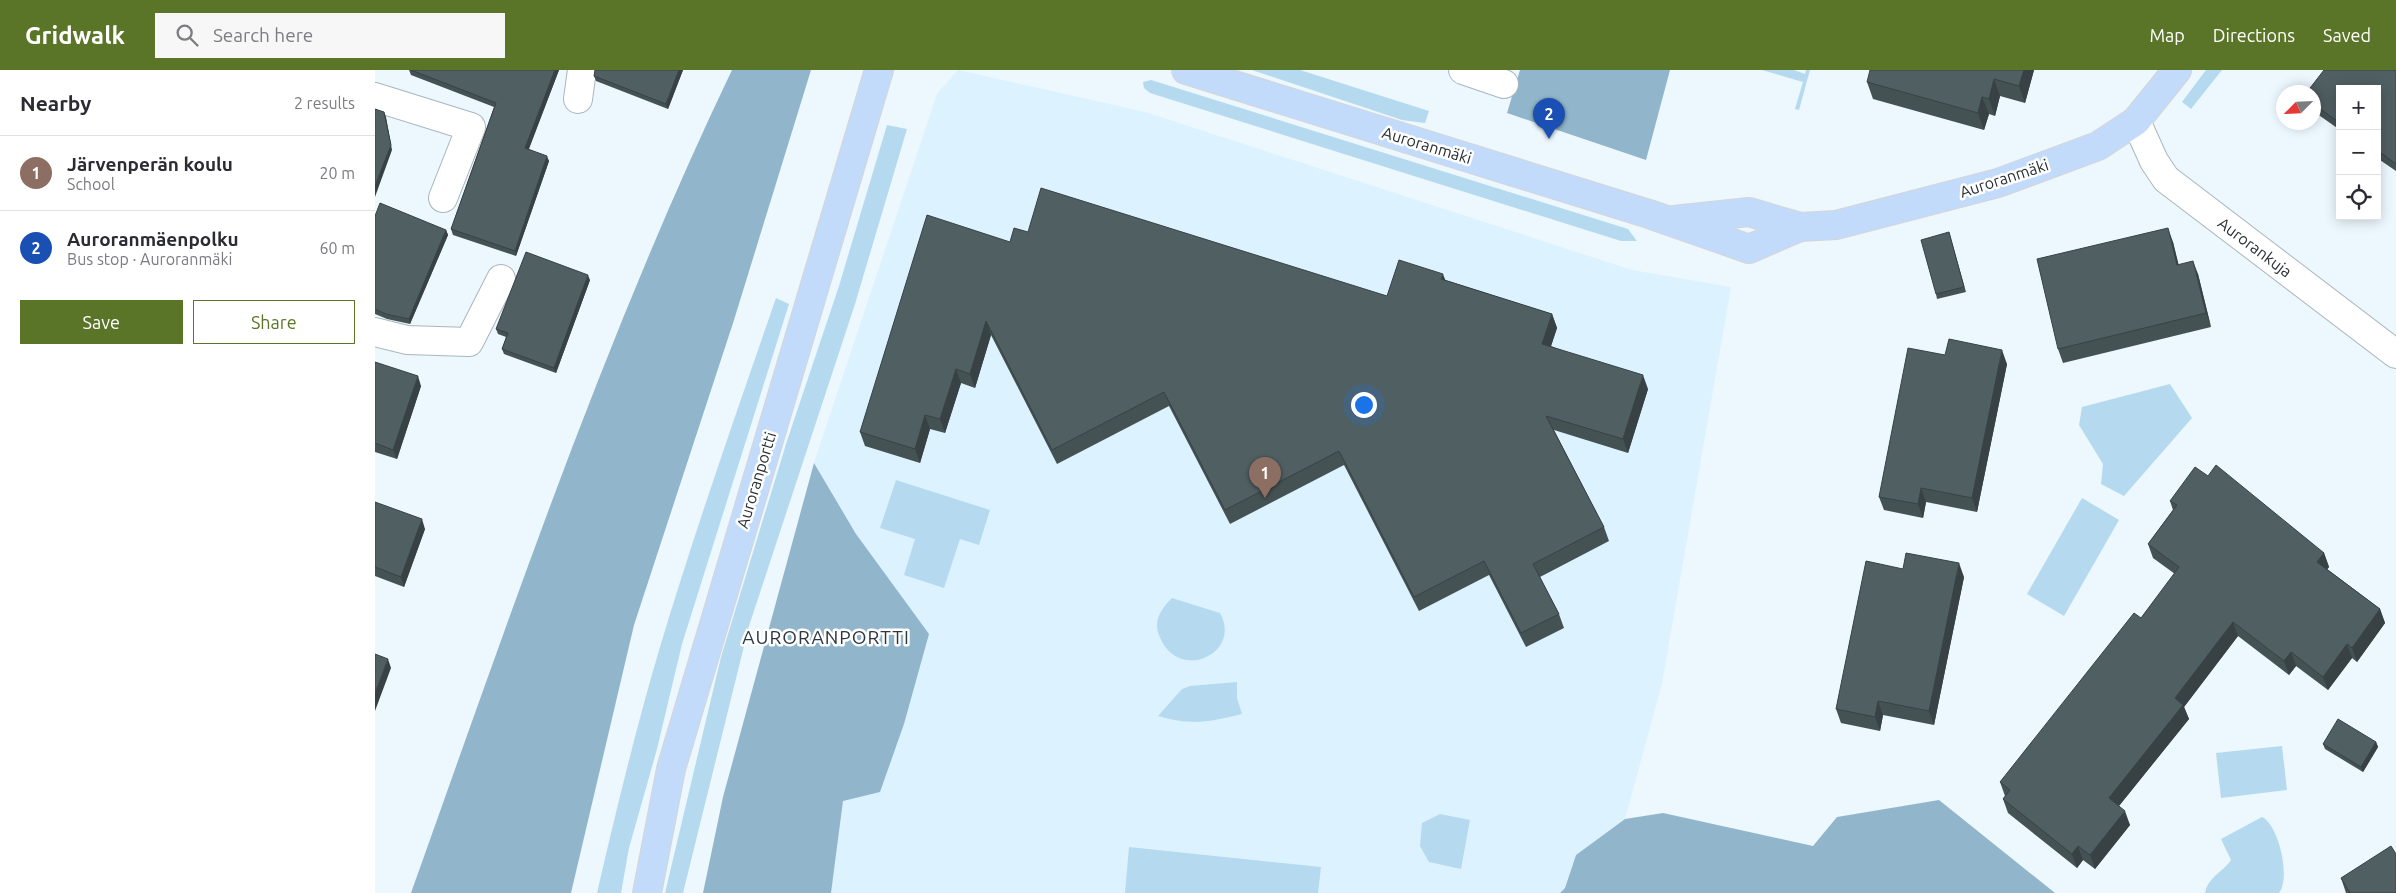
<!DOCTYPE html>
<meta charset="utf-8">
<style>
:root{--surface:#fff;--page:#f7f7f7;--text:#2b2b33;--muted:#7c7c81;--line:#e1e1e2;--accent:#5b7528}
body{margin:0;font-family:Ubuntu,sans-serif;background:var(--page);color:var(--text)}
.controls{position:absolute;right:15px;top:15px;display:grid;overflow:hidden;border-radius:0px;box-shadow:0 2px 12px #0003}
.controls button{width:45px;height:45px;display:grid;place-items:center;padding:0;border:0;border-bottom:1px solid var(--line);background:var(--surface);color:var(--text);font:25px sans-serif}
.compass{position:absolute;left:1901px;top:15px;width:45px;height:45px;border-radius:50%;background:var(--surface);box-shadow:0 2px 12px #0003;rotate:246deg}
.you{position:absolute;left:988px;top:334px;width:18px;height:18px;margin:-12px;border:4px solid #fff;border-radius:50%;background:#1a73e8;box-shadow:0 0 0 8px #1a73e833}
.badge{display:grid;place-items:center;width:32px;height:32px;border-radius:50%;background:var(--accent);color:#fff;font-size:16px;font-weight:700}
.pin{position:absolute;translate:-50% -41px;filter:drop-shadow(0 1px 2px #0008)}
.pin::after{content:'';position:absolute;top:26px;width:18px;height:15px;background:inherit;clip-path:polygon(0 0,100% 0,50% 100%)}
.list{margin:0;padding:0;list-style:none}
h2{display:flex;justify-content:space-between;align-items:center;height:65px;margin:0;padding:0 20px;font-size:21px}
h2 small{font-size:16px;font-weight:400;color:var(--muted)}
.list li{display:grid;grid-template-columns:32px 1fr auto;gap:15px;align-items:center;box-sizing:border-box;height:75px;padding:0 20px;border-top:1px solid var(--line)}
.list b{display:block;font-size:19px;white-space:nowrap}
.list p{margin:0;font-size:16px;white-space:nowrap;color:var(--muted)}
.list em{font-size:16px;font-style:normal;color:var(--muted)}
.actions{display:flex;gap:10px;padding:15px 20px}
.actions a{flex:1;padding:11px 0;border:1px solid var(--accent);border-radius:0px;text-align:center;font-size:18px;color:var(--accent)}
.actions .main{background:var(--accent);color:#fff}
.icon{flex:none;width:28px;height:28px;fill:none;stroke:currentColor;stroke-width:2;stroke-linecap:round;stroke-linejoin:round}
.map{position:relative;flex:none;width:2021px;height:823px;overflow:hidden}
header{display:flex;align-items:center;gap:30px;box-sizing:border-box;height:70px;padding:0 25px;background:var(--accent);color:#fff}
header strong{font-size:24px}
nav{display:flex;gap:28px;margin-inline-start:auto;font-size:18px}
.search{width:350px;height:45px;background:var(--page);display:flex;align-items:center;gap:12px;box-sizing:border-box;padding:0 18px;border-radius:0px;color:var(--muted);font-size:19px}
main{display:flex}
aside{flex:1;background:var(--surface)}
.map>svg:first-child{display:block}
.built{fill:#dcf2ff}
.green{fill:#b5daef}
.forest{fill:#91b6cb}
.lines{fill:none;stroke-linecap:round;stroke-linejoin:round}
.minor-casing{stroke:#a9b6be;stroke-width:30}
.major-casing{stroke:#d4d5d6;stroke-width:30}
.minor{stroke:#fff;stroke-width:28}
.major{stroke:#c3dbfb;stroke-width:28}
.wall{fill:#455254}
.shaded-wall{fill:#384245}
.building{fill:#505f62;stroke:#384245}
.labels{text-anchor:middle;stroke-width:5;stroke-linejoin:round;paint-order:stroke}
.street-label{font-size:16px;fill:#282e31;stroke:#fff}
.quarter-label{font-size:19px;letter-spacing:1px;fill:#2c373e;stroke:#fff}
</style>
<header>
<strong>Gridwalk</strong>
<div class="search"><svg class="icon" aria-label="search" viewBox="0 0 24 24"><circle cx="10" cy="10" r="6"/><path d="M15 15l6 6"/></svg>Search here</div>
<nav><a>Map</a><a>Directions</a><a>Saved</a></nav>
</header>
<main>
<aside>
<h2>Nearby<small>2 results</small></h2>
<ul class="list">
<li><span class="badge" style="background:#8d6e63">1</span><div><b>Järvenperän koulu</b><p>School</p></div><em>20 m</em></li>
<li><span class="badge" style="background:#1a4fb4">2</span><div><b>Auroranmäenpolku</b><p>Bus stop · Auroranmäki</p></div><em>60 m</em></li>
</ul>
<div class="actions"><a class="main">Save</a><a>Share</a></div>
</aside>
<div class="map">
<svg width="2021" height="823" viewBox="0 0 2021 823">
<rect width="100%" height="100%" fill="#ecf7fe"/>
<!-- built -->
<path class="built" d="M 583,0 L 770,42 L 1257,200 L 1356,217 L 1287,613 L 1250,749 L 1201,785 L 1190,818 L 1185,823 L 456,823 L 468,731 L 481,464 L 439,393 L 562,24 Z"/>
<!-- green -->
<g class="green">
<path d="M 877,0 L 925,0 L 1054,41 L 1050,53 L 1027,50 Z"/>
<path d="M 1387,0 L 1419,0 L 1430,4 L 1431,0 L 1435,0 L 1424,40 L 1420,39 L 1428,12 Z"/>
<path d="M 1831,0 L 1847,0 L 1816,39 L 1807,32 Z"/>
<path d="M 776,10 L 1253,159 L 1262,171 L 1246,171 L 775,23 L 769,18 L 768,12 Z"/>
<path d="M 512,55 L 532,59 L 480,234 L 374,556 L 308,823 L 290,823 L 346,587 L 412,371 L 464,216 Z"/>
<path d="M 401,228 L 414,234 L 307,574 L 282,679 L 254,778 L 246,823 L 222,823 C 241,741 261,658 285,577 C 320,460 361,344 401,228 Z"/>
<path d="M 1795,314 L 1817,348 L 1749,426 L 1726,414 L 1728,394 L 1704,355 L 1707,337 Z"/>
<path d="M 521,410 L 615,440 L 604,475 L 585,469 L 569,518 L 529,505 L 540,469 L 505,458 Z"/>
<path d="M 1707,428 L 1744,450 L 1689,546 L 1652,524 Z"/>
<path d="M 797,528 L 845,543 C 868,584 802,614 784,565 C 778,550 787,538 797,528 Z"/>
<path d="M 862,612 L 862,628 L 867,644 C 833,652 818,656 783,646 L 807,619 L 815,616 Z"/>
<path d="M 1907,676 L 1912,720 L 1846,728 L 1841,683 Z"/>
<path d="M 1065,744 L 1095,750 L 1086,799 L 1054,792 L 1045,776 L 1047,753 Z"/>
<path d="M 1887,747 C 1904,755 1916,808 1904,823 L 1830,823 C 1833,807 1848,802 1856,790 L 1846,769 Z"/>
<path d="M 754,777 L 946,797 L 943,823 L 750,823 Z"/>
</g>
<!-- forest -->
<g class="forest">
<path d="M 357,0 L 436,0 L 359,250 L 259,555 L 196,823 L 36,823 C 135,546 230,265 357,0 Z"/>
<path d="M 1145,0 L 1295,0 L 1271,90 L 1132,43 Z"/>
<path d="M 439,393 L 481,464 L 554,564 L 529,654 L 505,722 L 468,731 L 456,823 L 328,823 L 348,727 Z"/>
<path d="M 1564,730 L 1680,823 L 1185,823 L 1190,818 L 1201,785 L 1250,749 L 1288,743 L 1438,776 L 1462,747 Z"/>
</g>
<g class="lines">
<!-- minor casing -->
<g class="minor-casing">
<g id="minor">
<path d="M 1088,0 L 1129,14"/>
<path d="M 0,27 L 96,57 L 68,128"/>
<path d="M 203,29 L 207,0"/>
<path d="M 1761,51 L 1779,91 L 1791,109 L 2021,284"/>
<path d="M 0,262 L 32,270 L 94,272 L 126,209"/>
</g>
</g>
<!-- major casing -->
<g class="major-casing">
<g id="major">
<path d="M 811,0 L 1274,144 L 1374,179 L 1425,157 L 1461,155 L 1623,113 L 1723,76 L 1761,51 L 1802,0"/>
<path d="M 1299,150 L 1374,142 L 1425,157"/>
<path d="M 272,823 L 296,699 L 504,0"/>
</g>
</g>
<!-- minor -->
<use href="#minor" class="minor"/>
<!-- major -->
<use href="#major" class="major"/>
</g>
<!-- wall -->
<g class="wall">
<path d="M 34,0 L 184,0 L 154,79 L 174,91 L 141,186 L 78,165 L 76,159 L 119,37 L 36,5 Z"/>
<path d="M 220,0 L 308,0 L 293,39 L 221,11 L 219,6 Z"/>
<path d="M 1659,0 L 1650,33 L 1625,26 L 1620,46 L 1614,44 L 1609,60 L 1498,29 L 1492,12 Z"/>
<path d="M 2021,0 L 2021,101 L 2002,88 L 2002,19 L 1965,19 L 1965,60 L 1938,41 L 1938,22 Z"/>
<path d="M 0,146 L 71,160 L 73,165 L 35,254 L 12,249 L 0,244 Z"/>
<path d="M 653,162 L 1012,226 L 1070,210 L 1177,244 L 1182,258 L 1176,276 L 1273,319 L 1253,383 L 1179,360 L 1229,457 L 1234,471 L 1165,507 L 1184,544 L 1189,558 L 1151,577 L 1114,505 L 1044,541 L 969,395 L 855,454 L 794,336 L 682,394 L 616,265 L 600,318 L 586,313 L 570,363 L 555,359 L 545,393 L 490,376 L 485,362 L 635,172 Z"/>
<path d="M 1574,162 L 1591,222 L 1562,229 L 1561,224 Z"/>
<path d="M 1798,172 L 1803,194 L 1823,204 L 1836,257 L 1688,293 L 1683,279 Z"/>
<path d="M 215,210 L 181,303 L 129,284 L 127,279 L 131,267 L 123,264 L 121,259 Z"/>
<path d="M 1570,285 L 1632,294 L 1602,442 L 1551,432 L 1548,448 L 1509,440 L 1504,427 Z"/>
<path d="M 0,292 L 46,316 L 22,389 L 0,382 Z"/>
<path d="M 1833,406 L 1949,483 L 1954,497 L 1952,499 L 2005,539 L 2010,553 L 1982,592 L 1977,588 L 1953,620 L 1921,596 L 1914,605 L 1863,566 L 1809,637 L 1814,649 L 1744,736 L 1755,755 L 1720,799 L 1708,790 L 1702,798 L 1633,743 L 1628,729 L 1630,726 L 1625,712 L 1766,548 L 1800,504 L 1778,488 L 1773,474 L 1798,440 L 1795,431 Z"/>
<path d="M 0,432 L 50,459 L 29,517 L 0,506 Z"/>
<path d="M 1528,499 L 1589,507 L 1559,655 L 1508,645 L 1505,661 L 1466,653 L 1461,639 Z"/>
<path d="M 2001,672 L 2003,677 L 1988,702 L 1950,679 L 1948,674 Z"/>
<path d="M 1966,808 L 2021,823 L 1971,823 Z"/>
</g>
<!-- shaded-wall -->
<g class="shaded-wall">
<path d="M 180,0 L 184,0 L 152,83 L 150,78 Z"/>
<path d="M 304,0 L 308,0 L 293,39 L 291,34 Z"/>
<path d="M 1649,0 L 1659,0 L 1650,33 L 1644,16 Z"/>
<path d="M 1619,9 L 1625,26 L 1620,46 L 1614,29 Z"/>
<path d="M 1607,27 L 1614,44 L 1609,60 L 1603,43 Z"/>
<path d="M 9,42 L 11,47 L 17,80 L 0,127 L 0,116 Z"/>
<path d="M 172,86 L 174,91 L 141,186 L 140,181 Z"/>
<path d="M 1793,158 L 1798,172 L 1807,208 L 1802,195 Z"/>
<path d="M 71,160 L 73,165 L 35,254 L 34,249 Z"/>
<path d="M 1818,191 L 1823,204 L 1836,257 L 1831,243 Z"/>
<path d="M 1068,204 L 1073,217 L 1066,209 Z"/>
<path d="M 213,205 L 215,210 L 181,303 L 179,298 Z"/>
<path d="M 1177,244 L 1182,258 L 1172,288 L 1167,274 Z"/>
<path d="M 611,251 L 616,265 L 600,318 L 595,304 Z"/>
<path d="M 1627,280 L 1632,294 L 1602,442 L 1597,428 Z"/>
<path d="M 581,299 L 586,313 L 570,363 L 565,349 Z"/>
<path d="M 1268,305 L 1273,319 L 1253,383 L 1248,369 Z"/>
<path d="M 43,306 L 46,316 L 22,389 L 18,380 Z"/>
<path d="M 550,345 L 555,359 L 545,393 L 540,379 Z"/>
<path d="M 1546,418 L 1551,432 L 1548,448 L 1543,434 Z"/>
<path d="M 47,449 L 50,459 L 29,517 L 26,507 Z"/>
<path d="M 1949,483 L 1954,497 L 1947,506 L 1942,492 Z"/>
<path d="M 1584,493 L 1589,507 L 1559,655 L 1554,641 Z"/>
<path d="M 2005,539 L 2010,553 L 1982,592 L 1977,578 Z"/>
<path d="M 1858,552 L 1863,566 L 1809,637 L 1814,649 L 1739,742 L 1734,728 L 1800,628 Z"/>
<path d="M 1972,574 L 1977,588 L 1953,620 L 1948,607 Z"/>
<path d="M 1916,582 L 1921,596 L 1914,605 L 1909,591 Z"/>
<path d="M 13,589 L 16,598 L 0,641 L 0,623 Z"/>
<path d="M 1503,631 L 1508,645 L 1505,661 L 1500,647 Z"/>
<path d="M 2001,672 L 2003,677 L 1988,702 L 1986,697 Z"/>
<path d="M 1750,741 L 1755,755 L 1720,799 L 1715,785 Z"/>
<path d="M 1703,776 L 1708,790 L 1702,798 L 1697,784 Z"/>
</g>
<!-- building -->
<g class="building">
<path d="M 36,0 L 180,0 L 150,78 L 172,86 L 140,181 L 76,159 L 121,33 Z"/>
<path d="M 220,0 L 304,0 L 291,34 L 219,6 Z"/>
<path d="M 1495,0 L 1649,0 L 1644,16 L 1619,9 L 1614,29 L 1607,27 L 1603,43 L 1492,12 Z"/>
<path d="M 1949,0 L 2021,0 L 2021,94 L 2002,80 L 2002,19 L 1965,19 L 1965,53 L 1938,34 L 1938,22 L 1932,22 Z"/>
<path d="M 0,39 L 9,42 L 16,75 L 0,116 Z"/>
<path d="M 666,118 L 1012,226 L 1024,190 L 1068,204 L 1066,209 L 1177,244 L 1167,274 L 1268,305 L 1248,369 L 1171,346 L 1229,457 L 1158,494 L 1184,544 L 1146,563 L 1109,491 L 1039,527 L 964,381 L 850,440 L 789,322 L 677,380 L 611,251 L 595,304 L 581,299 L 565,349 L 550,345 L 540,379 L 485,362 L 552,145 L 635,172 L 639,158 L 653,162 Z"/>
<path d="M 5,133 L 71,160 L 34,249 L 11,244 L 0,239 L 0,146 Z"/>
<path d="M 1793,158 L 1802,195 L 1818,191 L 1831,243 L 1683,279 L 1662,189 Z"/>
<path d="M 1574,162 L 1589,217 L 1561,224 L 1546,170 Z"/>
<path d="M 151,182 L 213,205 L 179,298 L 127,279 L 133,263 L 121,259 Z"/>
<path d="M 1574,269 L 1627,280 L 1597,428 L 1546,418 L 1543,434 L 1504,427 L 1533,278 L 1570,285 Z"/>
<path d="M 0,292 L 43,306 L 18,380 L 0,373 Z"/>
<path d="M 1841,395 L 1949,483 L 1942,492 L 2005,539 L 1977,578 L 1972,574 L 1948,607 L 1916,582 L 1909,591 L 1858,552 L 1800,628 L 1808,635 L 1734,728 L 1750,741 L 1715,785 L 1703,776 L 1697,784 L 1628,729 L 1635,720 L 1625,712 L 1759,543 L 1766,548 L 1804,497 L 1773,474 L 1802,435 L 1795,431 L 1820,397 L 1833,406 Z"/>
<path d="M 0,432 L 47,449 L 26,507 L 0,497 Z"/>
<path d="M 1531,483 L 1584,493 L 1554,641 L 1503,631 L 1500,647 L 1461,639 L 1491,491 L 1528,499 Z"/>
<path d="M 0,584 L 13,589 L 0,623 Z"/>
<path d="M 1963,649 L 2001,672 L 1986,697 L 1948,674 Z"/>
<path d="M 2016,776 L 2021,784 L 2021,823 L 1975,823 L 1966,808 Z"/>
</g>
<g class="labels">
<!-- street labels -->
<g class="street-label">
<text transform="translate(1052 75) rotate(17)" y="6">Auroranmäki</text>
<text transform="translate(1629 108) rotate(-18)" y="6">Auroranmäki</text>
<text transform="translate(1880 177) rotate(37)" y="6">Aurorankuja</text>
<text transform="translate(381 410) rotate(-73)" y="6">Auroranportti</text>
</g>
<!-- quarter labels -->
<g class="quarter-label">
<text x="451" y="574">AURORANPORTTI</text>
</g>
</g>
</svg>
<div class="controls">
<button>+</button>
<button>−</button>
<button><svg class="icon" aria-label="locate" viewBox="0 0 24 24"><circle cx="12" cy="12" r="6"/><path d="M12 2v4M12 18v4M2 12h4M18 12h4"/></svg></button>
</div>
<svg class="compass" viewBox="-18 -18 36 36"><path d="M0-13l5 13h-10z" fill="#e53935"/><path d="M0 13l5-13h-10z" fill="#7c7c81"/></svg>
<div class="you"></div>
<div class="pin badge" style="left:890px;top:428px;background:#8d6e63">1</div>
<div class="pin badge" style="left:1174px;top:69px;background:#1a4fb4">2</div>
</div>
</main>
